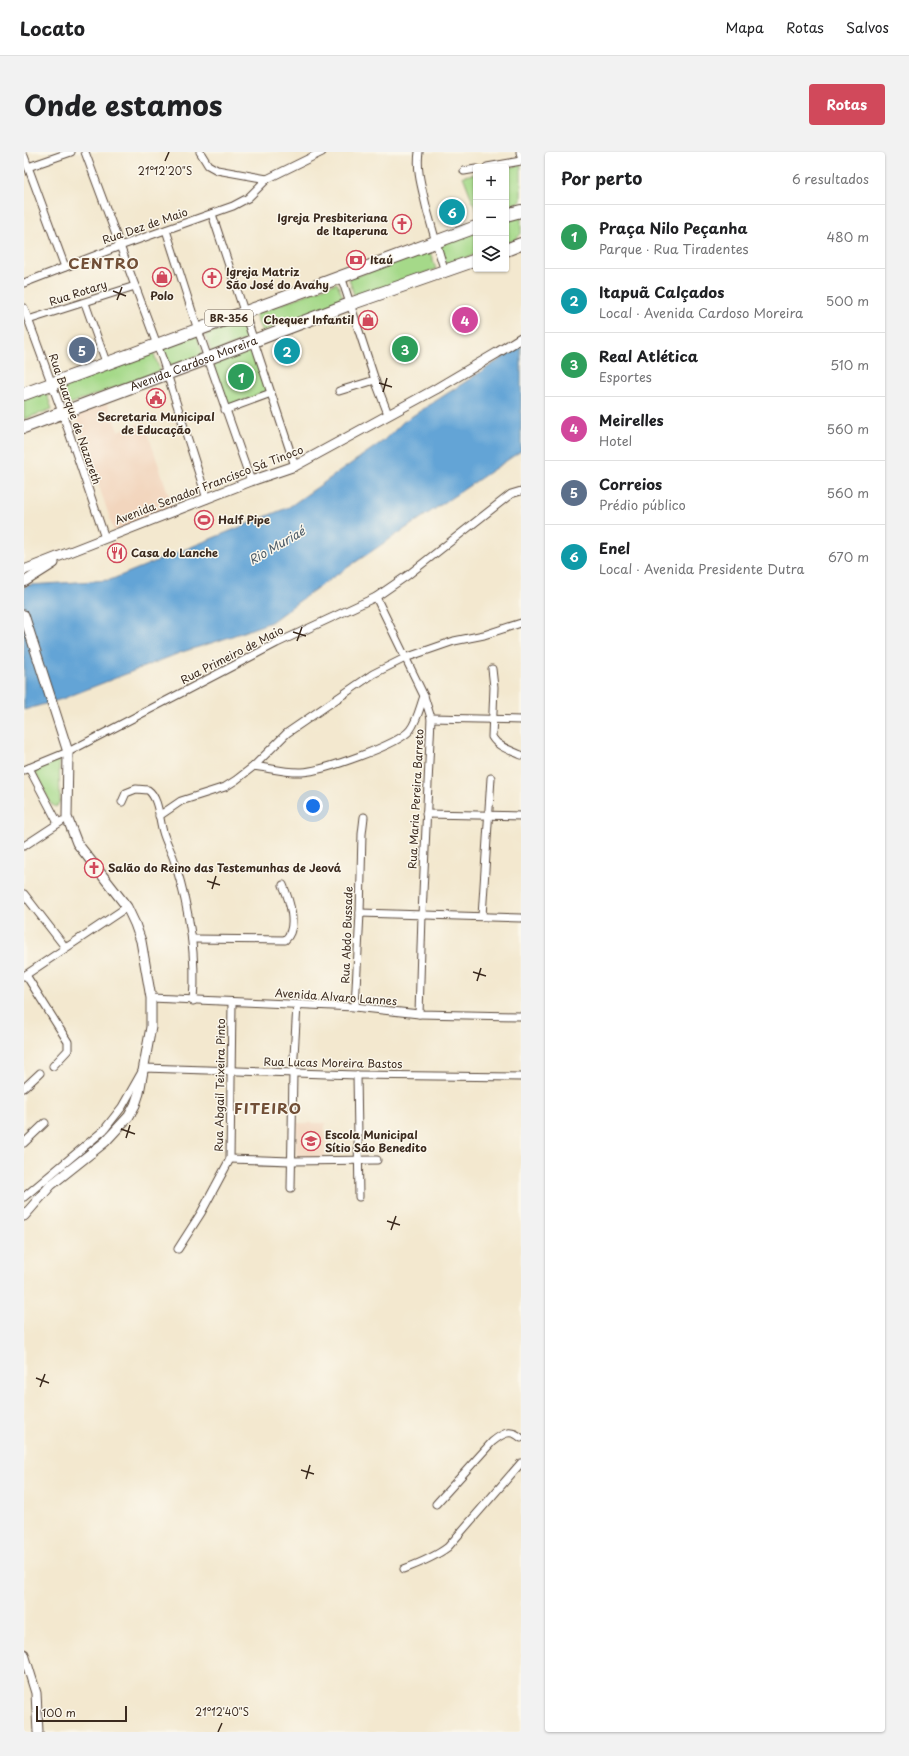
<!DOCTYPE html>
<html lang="pt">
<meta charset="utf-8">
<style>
:root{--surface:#fff;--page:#f2f2f2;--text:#202124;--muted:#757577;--line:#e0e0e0;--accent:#d1495b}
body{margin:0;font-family:"Playpen Sans",sans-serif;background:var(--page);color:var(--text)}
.controls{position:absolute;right:12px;top:12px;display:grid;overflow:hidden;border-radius:4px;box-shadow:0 1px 3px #0004}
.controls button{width:36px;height:36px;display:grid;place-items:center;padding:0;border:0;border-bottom:1px solid var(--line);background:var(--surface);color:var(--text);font:20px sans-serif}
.scale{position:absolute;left:12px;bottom:10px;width:91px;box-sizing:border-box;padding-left:4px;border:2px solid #3b2a1e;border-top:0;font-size:11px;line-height:14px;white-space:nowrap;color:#3b2a1e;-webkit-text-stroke:3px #fbf7ec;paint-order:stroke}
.you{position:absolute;left:289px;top:654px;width:14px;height:14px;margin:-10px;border:3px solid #fff;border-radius:50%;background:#1a73e8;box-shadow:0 0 0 6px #1a73e833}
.badge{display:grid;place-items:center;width:26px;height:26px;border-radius:50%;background:var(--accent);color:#fff;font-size:13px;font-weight:700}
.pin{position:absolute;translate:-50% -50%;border:2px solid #fff;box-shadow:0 1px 4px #0006}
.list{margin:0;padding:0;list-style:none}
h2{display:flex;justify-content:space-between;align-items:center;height:52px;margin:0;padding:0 16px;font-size:17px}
h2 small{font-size:13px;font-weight:400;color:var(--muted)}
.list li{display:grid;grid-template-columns:26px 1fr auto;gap:12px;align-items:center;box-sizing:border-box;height:64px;padding:0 16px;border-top:1px solid var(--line)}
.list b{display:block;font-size:15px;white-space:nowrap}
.list p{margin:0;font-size:13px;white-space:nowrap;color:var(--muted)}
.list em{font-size:13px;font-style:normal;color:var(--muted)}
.icon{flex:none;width:22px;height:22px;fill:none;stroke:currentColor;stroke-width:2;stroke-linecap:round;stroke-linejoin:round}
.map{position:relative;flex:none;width:497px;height:1580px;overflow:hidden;border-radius:4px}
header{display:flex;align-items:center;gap:24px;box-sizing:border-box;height:56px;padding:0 20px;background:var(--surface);border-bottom:1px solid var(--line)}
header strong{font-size:19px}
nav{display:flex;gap:22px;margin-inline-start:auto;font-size:14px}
.intro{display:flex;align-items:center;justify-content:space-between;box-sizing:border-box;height:96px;padding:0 24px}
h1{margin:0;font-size:28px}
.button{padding:10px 18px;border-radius:4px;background:var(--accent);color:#fff;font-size:14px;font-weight:700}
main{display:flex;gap:24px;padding:0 24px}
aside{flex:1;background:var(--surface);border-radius:4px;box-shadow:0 1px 3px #0004}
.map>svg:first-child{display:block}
.built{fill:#f2d5bd}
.green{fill:#a5d989;stroke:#708254}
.water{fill:#63a4d6;stroke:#4f677a}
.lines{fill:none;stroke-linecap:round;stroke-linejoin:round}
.minor-casing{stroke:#574639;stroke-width:9}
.tertiary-casing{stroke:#574639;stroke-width:11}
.trunk-casing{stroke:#574639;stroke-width:14}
.minor{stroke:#fff;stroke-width:7}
.tertiary{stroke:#fff;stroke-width:9}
.trunk{stroke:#fff;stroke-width:12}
.ticks{fill:none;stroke:#3b2a1e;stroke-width:1.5}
.labels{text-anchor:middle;stroke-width:3;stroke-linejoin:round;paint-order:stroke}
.shield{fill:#fbf7ec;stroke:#75685c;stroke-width:1}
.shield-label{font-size:10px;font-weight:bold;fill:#3b2a1e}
.poi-label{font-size:11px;font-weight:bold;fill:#3b2a1e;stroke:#fbf7ec;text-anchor:start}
.street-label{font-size:11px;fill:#3b2a1e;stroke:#fbf7ec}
.water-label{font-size:12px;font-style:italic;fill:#4b5b68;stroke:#fbf7ec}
.district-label{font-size:15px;font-weight:bold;letter-spacing:1px;fill:#714f37;stroke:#fbf7ec}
.ticks-label{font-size:10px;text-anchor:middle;fill:#3b2a1e;stroke:#fbf7ec;stroke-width:3;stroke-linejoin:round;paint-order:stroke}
</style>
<header>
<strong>Locato</strong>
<nav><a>Mapa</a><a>Rotas</a><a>Salvos</a></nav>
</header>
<div class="intro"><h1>Onde estamos</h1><a class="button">Rotas</a></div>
<main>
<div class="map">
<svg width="497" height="1580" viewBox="0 0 497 1580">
<rect width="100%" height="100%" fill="#fbf7ec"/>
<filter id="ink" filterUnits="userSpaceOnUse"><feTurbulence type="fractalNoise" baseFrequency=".025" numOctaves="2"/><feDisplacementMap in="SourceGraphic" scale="8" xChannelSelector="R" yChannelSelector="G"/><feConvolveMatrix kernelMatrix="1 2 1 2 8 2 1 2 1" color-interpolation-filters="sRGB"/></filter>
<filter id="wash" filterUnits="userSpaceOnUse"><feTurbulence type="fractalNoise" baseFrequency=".012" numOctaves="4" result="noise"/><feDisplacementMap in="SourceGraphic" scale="16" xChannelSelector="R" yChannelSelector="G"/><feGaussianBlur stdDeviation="0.9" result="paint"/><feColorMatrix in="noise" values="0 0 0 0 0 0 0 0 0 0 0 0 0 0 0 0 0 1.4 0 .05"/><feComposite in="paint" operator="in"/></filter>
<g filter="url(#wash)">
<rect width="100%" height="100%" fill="#f3e8cf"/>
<!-- built -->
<g class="built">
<path d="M 83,251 L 94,279 L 120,270 L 149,356 L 90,379 L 52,264 Z"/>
<path d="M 273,971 L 301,971 L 301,1007 L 272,1006 Z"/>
</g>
<!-- green -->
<g class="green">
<path d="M 497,13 L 497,49 L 482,55 L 482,16 Z"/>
<path d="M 452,22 L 452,58 L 439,24 Z"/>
<path d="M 497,62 L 497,82 L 491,88 L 482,91 L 482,66 Z"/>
<path d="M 452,78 L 452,102 L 422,112 L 415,91 Z"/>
<path d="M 405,98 L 412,117 L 331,146 L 325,127 Z"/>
<path d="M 313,131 L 321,150 L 238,180 L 231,162 Z"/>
<path d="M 218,168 L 224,187 L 188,201 L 181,183 Z"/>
<path d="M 173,183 L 179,202 L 144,215 L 138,197 Z"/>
<path d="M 229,195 L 245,239 L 204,254 L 188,210 Z"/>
<path d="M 129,199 L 136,219 L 43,253 L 36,233 Z"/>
<path d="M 21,237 L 28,257 L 0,267 L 0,245 Z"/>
<path d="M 185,362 L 187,370 L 176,374 L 173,366 Z"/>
<path d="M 29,608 L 35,609 L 36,651 L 32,655 L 27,652 L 11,620 L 12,616 Z"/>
</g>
<!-- water -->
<path class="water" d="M 497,194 L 497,299 L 293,436 L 247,470 L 197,488 L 158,500 L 38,547 L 0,558 L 0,435 L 5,433 L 86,428 L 265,355 L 362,287 L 379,270 Z"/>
</g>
<g filter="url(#ink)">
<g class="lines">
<!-- minor casing -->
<g class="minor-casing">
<g id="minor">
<path d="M 61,0 L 138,206 L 183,347"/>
<path d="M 176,0 L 184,13 L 193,18 L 243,27"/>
<path d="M 395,0 C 392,20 399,39 403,58 C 409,79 414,99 421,119"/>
<path d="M 496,0 L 497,5"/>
<path d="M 0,4 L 41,115"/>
<path d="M 4,15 L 47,0"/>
<path d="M 463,15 L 497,9"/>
<path d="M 440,19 L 452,17"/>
<path d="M 188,62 L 271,314"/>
<path d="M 142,78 L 174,178 L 227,329"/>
<path d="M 317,124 L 351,228 L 364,262"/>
<path d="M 0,131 L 96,94 L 209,54 L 224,46 L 243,27 L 298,0"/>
<path d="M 61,151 L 82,210"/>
<path d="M 0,156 L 38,260 L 81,386"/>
<path d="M 4,168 L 111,134"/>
<path d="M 315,239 L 351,228"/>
<path d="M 201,258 L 247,241"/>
<path d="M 352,445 L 400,544 L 407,566 L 398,763 L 395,862"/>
<path d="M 468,517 L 470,535 L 468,585 C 474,595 486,598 497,603"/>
<path d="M 407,566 L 497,568"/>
<path d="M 230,614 L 263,581 L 349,522 L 381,506 L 430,489 L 460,483 L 497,471"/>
<path d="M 5,616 L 34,671"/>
<path d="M 0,618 L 44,600 L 253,491 L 352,445 L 384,423 L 487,342 L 497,339"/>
<path d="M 98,650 L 102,641 L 112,637 L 124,638 C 135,646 135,667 139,680 C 142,691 148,700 151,711 C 165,756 173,802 169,849"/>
<path d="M 402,662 L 497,664"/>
<path d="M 135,664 L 157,649 L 201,635 L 212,628 L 230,614 C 245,616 263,621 278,620 C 299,619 374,593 386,578 C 393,569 396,555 400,544"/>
<path d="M 0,694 L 38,669"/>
<path d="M 0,742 L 41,795"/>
<path d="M 336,761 L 497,766"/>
<path d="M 458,764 L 467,626"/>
<path d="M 168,787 L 261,788 C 275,776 265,747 259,733"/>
<path d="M 2,823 L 44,890 L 44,898 L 29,914"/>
<path d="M 0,824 L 103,755"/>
<path d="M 127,846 L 331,855 L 395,862 L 497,864"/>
<path d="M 331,855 L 336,761 L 338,682 L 340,665"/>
<path d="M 333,923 L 335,1045"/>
<path d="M 0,936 L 16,921"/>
<path d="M 0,991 L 21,971"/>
<path d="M 206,1007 L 267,1009 L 353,1008"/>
<path d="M 267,1036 L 269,921 L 273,853"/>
<path d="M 0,1045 L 80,978 L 98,955 L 120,916 L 333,923 L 497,925"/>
<path d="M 154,1097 L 177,1061 L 206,1007 L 208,851"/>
<path d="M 412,1352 L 468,1290 C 478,1282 486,1276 497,1286"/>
<path d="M 380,1417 C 396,1411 411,1405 424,1395 L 497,1311"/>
</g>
</g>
<!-- tertiary casing -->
<g class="tertiary-casing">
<g id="tertiary">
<path d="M 0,418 L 227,329 L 271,314 L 412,237 L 473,201 L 497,186"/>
<path d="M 0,430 L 30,411"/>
<path d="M 0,463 L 44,600 L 43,665 L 53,691 L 103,755 L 111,772 L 117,789 L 127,846 L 127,875 L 115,941 L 111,953 L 105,964 L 81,990 L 27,1033 L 0,1064"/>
<path d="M 0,1502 L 12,1541 L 14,1580"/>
</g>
</g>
<!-- trunk casing -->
<g class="trunk-casing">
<g id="trunk">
<path d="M 482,63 L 497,59"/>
<path d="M 482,98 L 497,92"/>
<path d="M 0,242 L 452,75"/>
<path id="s1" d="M 0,275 L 185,206 L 326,152 L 452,108"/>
</g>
</g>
<!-- minor -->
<use href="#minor" class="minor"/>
<!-- tertiary -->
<use href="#tertiary" class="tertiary"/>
<!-- trunk -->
<use href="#trunk" class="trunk"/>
</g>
</g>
<!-- ticks -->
<path class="ticks" d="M 141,9 L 145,0M 89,139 L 102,144M 93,148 L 98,135M 355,231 L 368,235M 359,240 L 363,226M 269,480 L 282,484M 273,489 L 278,475M 183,729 L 196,733M 188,737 L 192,724M 449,820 L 462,824M 453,829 L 457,816M 97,977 L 111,982M 102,986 L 106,973M 363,1069 L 376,1073M 367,1078 L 372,1064M 12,1226 L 25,1231M 16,1235 L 21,1222M 277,1318 L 290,1322M 282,1327 L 286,1313M 194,1580 L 198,1571"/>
<!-- icons -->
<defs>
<g id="church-ring" transform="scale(1)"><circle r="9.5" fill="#fbf7ec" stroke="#d1495b" stroke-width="1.5"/><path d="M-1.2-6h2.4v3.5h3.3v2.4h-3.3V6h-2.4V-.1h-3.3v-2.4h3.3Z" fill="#d1495b"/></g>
<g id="bank-ring" transform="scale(1)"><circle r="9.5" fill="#fbf7ec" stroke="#d1495b" stroke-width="1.5"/><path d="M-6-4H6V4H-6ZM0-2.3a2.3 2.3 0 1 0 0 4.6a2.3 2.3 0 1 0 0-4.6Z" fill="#d1495b"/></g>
<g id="shop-ring" transform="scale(1)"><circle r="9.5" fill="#fbf7ec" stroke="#d1495b" stroke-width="1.5"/><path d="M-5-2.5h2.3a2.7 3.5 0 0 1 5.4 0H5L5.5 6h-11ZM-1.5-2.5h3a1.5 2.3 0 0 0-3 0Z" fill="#d1495b"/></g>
<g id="civic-ring" transform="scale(1)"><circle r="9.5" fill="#fbf7ec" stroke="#d1495b" stroke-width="1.5"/><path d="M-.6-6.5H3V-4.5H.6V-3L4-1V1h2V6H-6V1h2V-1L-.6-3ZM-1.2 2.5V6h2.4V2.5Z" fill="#d1495b"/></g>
<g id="stadium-ring" transform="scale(1)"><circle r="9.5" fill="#fbf7ec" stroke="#d1495b" stroke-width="1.5"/><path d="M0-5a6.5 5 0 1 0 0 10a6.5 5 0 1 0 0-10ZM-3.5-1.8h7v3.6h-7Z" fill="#d1495b"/></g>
<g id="restaurant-ring" transform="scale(1)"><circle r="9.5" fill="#fbf7ec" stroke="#d1495b" stroke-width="1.5"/><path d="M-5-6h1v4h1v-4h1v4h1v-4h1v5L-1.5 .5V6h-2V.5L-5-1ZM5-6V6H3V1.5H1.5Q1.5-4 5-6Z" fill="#d1495b"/></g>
<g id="school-ring" transform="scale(1)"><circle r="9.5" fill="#fbf7ec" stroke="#d1495b" stroke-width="1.5"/><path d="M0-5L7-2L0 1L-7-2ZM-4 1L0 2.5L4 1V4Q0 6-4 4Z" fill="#d1495b"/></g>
</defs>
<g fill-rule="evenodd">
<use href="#church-ring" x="378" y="72"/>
<use href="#bank-ring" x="332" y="108"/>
<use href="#shop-ring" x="138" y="125"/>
<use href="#church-ring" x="188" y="126"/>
<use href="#shop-ring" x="344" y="168"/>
<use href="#civic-ring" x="132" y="246"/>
<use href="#stadium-ring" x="180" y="368"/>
<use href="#restaurant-ring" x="93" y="401"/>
<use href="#church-ring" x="70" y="716"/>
<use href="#school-ring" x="287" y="989"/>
</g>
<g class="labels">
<!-- shield labels -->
<rect class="shield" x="181" y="158" width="48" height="16" rx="3"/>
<g class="shield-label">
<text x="205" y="170">BR-356</text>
</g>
<!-- poi labels -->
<g class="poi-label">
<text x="364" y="70" text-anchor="end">Igreja Presbiteriana<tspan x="364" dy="13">de Itaperuna</tspan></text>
<text x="346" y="112">Itaú</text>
<text x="202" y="124">Igreja Matriz<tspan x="202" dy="13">São José do Avahy</tspan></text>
<text x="138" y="148" text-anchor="middle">Polo</text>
<text x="330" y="172" text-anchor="end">Chequer Infantil</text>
<text x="132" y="269" text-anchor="middle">Secretaria Municipal<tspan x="132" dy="13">de Educação</tspan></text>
<text x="194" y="372">Half Pipe</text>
<text x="107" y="405">Casa do Lanche</text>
<text x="84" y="720">Salão do Reino das Testemunhas de Jeová</text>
<text x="301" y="987">Escola Municipal<tspan x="301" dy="13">Sítio São Benedito</tspan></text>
</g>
<!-- street labels -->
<g class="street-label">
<text transform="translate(121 74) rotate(-19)" y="4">Rua Dez de Maio</text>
<text transform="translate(54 141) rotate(-18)" y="4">Rua Rotary</text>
<text dy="4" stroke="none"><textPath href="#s1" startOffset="181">Avenida Cardoso Moreira</textPath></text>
<text transform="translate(51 267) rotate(71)" y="4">Rua Buarque de Nazareth</text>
<text transform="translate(185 333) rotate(-21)" y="4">Avenida Senador Francisco Sá Tinoco</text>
<text transform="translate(208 503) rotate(-27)" y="4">Rua Primeiro de Maio</text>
<text transform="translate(392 647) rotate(-87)" y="4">Rua Maria Pereira Barreto</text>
<text transform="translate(323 783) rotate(-88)" y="4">Rua Abdo Bussade</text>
<text transform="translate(312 845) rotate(4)" y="4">Avenida Alvaro Lannes</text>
<text transform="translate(309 911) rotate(1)" y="4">Rua Lucas Moreira Bastos</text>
<text transform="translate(196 933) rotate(-89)" y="4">Rua Abgail Teixeira Pinto</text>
</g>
<!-- water labels -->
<g class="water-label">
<text transform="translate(253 394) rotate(-30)" y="4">Rio Muriaé</text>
</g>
<!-- district labels -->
<g class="district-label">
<text x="80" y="117">CENTRO</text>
<text x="244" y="962">FITEIRO</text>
</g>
</g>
<g class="ticks-label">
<text x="141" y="23">21°12'20"S</text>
<text x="198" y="1564">21°12'40"S</text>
</g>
</svg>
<div class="controls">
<button>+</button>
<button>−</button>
<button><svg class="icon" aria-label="layers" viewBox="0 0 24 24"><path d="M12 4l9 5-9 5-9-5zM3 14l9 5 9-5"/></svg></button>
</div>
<div class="scale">100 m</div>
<div class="you"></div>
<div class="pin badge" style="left:217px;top:225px;background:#2e9e5b">1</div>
<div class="pin badge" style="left:263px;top:199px;background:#0f9aa8">2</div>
<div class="pin badge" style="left:381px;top:197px;background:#2e9e5b">3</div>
<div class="pin badge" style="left:441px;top:168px;background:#d1479c">4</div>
<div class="pin badge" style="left:58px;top:198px;background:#5c6f8a">5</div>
<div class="pin badge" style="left:428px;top:60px;background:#0f9aa8">6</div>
</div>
<aside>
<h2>Por perto<small>6 resultados</small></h2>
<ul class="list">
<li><span class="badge" style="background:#2e9e5b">1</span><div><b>Praça Nilo Peçanha</b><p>Parque · Rua Tiradentes</p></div><em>480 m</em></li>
<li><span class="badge" style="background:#0f9aa8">2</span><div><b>Itapuã Calçados</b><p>Local · Avenida Cardoso Moreira</p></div><em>500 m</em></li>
<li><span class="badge" style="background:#2e9e5b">3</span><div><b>Real Atlética</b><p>Esportes</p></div><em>510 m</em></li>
<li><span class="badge" style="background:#d1479c">4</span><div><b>Meirelles</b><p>Hotel</p></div><em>560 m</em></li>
<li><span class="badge" style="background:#5c6f8a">5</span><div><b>Correios</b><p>Prédio público</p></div><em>560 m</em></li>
<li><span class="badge" style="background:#0f9aa8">6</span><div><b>Enel</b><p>Local · Avenida Presidente Dutra</p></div><em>670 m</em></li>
</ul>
</aside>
</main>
